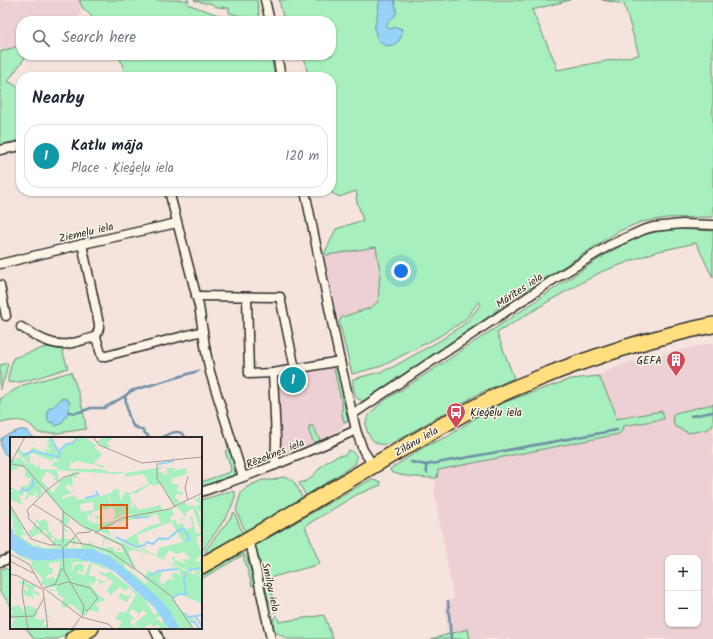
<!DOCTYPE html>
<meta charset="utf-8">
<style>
:root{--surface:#fff;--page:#f6f6f7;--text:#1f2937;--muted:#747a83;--line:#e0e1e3;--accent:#2563eb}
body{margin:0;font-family:Kalam,sans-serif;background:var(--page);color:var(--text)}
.controls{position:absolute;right:12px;bottom:12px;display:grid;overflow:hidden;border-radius:8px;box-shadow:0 1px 3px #0004}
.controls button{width:36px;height:36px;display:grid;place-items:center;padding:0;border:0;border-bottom:1px solid var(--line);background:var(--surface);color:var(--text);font:20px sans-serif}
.you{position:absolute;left:401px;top:271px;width:14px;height:14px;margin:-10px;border:3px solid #fff;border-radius:50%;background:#1a73e8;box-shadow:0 0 0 6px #1a73e833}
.badge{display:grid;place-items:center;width:26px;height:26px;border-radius:50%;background:var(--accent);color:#fff;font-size:13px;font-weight:700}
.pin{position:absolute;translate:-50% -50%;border:2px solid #fff;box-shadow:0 1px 4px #0006}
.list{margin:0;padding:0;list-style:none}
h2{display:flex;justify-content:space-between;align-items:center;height:52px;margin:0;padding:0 16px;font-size:17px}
h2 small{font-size:13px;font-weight:400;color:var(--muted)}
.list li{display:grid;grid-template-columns:26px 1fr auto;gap:12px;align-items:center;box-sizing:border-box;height:64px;margin:0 8px 8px;padding:0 8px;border:1px solid var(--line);border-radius:16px}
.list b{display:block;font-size:15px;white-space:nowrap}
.list p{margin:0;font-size:13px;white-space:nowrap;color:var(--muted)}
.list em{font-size:13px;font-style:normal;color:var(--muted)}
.icon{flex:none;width:22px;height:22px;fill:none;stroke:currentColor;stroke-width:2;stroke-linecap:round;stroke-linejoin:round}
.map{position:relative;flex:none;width:713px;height:639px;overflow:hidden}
.search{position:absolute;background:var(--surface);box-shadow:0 1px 3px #0004;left:16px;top:16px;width:320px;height:44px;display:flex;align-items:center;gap:10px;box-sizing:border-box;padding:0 14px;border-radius:16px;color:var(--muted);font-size:15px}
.panel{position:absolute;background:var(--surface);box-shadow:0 1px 3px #0004;left:16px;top:72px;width:320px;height:124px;border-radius:16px}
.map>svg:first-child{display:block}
.built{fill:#ecd0d3;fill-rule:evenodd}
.green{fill:#a7efbc;stroke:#698d74}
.water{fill:#97d2f8;stroke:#6c8fa6}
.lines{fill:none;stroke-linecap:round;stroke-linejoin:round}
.stream{stroke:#6c8fa6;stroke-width:2.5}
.street-casing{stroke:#2b2b2b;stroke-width:11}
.highway-casing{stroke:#2b2b2b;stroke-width:18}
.street{stroke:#fcf5e5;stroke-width:8}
.highway{stroke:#ffdf80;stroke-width:15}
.labels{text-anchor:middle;stroke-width:3;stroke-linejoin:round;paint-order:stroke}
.street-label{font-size:11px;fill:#2b2b2b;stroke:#fcf5e5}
.poi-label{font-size:11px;fill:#2b2b2b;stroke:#fcf5e5;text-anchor:end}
.inset-river{fill:none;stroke:#97d2f8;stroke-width:2}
.inset-road{fill:none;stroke:#a49a96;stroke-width:1}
.view{fill:#df570e;fill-opacity:0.15;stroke:#df570e;stroke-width:2}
.inset-edge{fill:none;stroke:#2b2b2b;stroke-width:2}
</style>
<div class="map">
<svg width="713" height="639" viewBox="0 0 713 639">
<rect width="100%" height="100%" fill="#f5e4dd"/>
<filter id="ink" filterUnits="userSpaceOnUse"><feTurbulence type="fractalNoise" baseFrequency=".025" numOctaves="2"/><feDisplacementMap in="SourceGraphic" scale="8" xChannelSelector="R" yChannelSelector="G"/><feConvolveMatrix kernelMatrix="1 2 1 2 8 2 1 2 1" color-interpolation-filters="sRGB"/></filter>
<g filter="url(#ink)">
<!-- built -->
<g class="built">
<path d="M 0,0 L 79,0 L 83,8 L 80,16 L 74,21 L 21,21 L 21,45 L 0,52 Z"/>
<path d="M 376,247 L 380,272 L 378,302 L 370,308 L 342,317 L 339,322 L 324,254 L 328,255 Z"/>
<path d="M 713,343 L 713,404 L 675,413 L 705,430 L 713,426 L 713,639 L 470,639 L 468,629 L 447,635 L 445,601 L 454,600 L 434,491 L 438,470 L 619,434 L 622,426 L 663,419 L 662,411 L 616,419 L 614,409 L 599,376 L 607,371 L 625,364 L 652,356 ZM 668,558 L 698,558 L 698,624 L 668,624 Z"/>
<path d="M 325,367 L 335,368 L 338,371 L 348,421 L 339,430 L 279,460 L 279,398 L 277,382 L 277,380 L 278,378 Z"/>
</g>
<!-- green -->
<g class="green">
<path d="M 79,0 L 189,0 L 187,4 L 236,21 L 94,21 L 91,16 L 83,8 Z"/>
<path d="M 194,0 L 257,0 L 260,21 L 249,21 L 245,19 L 244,17 L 229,13 L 229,8 L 217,7 L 210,3 L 204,3 Z"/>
<path d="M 279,0 L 570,0 L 532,10 L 555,62 L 557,70 L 639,55 L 624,4 L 602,0 L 713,0 L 713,217 L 667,218 L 641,222 L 619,231 L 496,310 L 492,317 L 363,401 C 361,400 359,400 357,398 C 354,394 352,384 353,379 L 380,372 L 391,368 L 441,340 L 467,322 L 481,304 L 479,301 L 465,320 L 438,337 L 382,366 L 352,374 L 339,322 L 342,317 L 370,308 L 378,302 L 380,272 L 376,247 L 328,255 L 324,254 L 336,229 L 363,220 L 356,199 L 357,195 L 356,191 L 339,197 L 332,193 L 330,191 L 331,191 L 331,77 L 308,77 L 304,55 L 331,55 L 331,21 L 284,21 Z"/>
<path d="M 21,45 L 21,55 L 27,55 L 8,81 L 21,89 L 21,140 L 0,145 L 0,52 Z"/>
<path d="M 119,55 L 272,55 L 271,56 L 275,77 L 126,77 Z"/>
<path d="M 677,229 L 713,231 L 713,278 L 696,243 L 655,252 L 601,272 L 549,301 L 497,333 L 514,378 L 480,393 L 394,442 C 389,444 384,445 379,444 C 370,441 363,428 367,419 C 372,407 395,394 406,387 C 425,374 444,363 462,350 C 495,329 528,306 561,284 C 584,269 606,253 631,241 C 645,233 661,230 677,229 Z"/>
<path d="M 46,347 L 62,350 L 68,368 C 57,371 17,386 8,382 L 8,378 L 13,358 Z"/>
<path d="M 8,363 L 5,376 L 0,390 L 0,365 Z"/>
<path d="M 334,369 L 336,369 L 338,371 L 348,421 L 344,422 L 341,410 L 343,409 Z"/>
<path d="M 71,372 L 80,397 L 85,420 L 86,429 L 58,433 L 38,433 L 37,432 C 26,417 16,420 0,423 L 0,399 L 23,385 Z"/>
<path d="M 599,376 L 614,409 L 616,419 L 662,411 L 664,419 L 623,426 L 622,431 L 619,434 L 438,470 L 437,478 C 424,478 402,477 391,472 L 390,469 L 426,446 L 449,436 L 491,407 L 571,379 Z"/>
<path d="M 713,404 L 713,426 L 705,430 L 689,433 L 676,427 L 674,425 L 673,419 L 673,415 L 675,413 Z"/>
<path d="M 309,426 L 313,426 L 320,440 L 314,443 L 309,432 Z"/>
<path d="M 227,450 C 231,453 234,459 235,464 C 235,467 235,471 234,474 C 229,481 209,485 201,488 L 201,482 L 230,472 L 231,468 L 225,451 Z"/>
<path d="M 349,450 C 356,453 358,457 355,464 L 306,496 L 299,483 C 302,482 306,482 308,480 C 313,477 316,472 320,468 C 326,461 336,455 345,455 Z"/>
<path d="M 282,477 C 284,477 286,477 289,478 C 295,481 300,492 302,498 L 246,532 L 245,531 L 236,510 L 241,493 L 247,487 L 262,480 L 273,480 Z"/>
<path d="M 373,480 L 379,482 L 380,481 L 381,485 L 356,495 L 305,526 L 320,564 L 269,578 L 276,611 L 274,612 L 267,596 L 263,580 L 256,551 L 256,545 L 368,481 Z"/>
<path d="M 231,491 L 235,492 C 238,505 209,541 201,552 L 201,500 Z"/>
<path d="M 234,512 L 243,534 L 207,553 L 205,551 L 231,517 Z"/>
<path d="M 243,553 L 245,555 L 247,558 L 255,585 L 252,586 L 243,555 L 201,579 L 201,575 L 239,555 Z"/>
<path d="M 5,568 L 11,571 L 11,606 L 1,592 L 0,592 L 0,570 Z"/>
<path d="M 277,615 L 279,622 L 324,615 L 333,639 L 287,639 L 274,631 C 273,626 271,619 277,615 Z"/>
<path d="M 26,628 L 74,628 L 58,639 L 34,639 Z"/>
<path d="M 468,629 L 470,639 L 431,639 Z"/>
</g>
<!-- water -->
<g class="water">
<path d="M 380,0 L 394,0 C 402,24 387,13 387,27 L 390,29 L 396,27 L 402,29 C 403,50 377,52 375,30 C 374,25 377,18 378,12 C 379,8 378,4 380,0 Z"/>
<path d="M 62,398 C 78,399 65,418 61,424 L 56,426 L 54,423 L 49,422 L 48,421 L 47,411 L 49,408 C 55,407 57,402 62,398 Z"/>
<path d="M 20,430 C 26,429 30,432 33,438 L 11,438 L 11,457 C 3,455 0,448 1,439 L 4,436 Z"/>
</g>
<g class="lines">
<!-- stream -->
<g class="stream">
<path d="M 125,396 L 131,391 L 198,371"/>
<path d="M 69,412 L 75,413 L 83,411 L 91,408 L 104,408 L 125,396 L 128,414 L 133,426 L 142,430 L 150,438"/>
<path d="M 691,416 L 713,412"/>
<path d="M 161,438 C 166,435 176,430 181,433 C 183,434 185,436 186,438"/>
<path d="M 411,462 L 426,465"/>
<path d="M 427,473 L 426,465 L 617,430"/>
<path d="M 448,601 L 451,639"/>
</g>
<!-- street casing -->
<g class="street-casing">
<g id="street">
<path d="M 265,0 L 270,21"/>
<path d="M 277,55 L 281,77"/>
<path d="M 0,150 L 21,146"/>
<path d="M 169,191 L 199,306 L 206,352 L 210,372 L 243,477"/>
<path d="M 305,191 L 340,361 L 356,430 L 363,450 L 373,465"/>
<path d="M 82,244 L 99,324 L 99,328 L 96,337"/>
<path d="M 0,264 L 83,244 L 177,223"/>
<path d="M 0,285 L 6,316"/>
<path d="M 196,296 L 280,297 L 295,369 L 340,361"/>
<path d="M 247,297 L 249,374 L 273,373"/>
<path d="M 21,327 C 36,336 50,346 68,344 C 77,342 87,339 96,337 L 102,357 L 203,331"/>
<path d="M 353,414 L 556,278 L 610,245 L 643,230 L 653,227 L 682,224 L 713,225"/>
<path d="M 275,465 L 276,439 L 273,373 L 295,369"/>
<path d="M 201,492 C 254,474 306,454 356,430"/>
<path d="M 247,541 L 252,551 L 271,639"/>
<path d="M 0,562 L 11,558"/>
<path d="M 154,628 L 159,639"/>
</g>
</g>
<!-- highway casing -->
<g class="highway-casing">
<g id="highway">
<path d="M 201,566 C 270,528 337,486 405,447 C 435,430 464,412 495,397 C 508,390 523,385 537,379 C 594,356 653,337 713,325"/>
<path d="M 73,639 L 91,628"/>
</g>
</g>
<!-- street -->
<use href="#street" class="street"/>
<!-- highway -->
<use href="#highway" class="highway"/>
</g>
</g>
<!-- icons -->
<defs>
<g id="building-pin" transform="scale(1)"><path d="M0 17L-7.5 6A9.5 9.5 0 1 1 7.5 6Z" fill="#d1495b" stroke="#fcf5e5"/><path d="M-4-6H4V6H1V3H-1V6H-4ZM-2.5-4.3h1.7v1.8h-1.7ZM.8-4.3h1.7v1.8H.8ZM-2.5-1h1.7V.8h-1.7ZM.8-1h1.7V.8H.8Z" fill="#fff"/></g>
<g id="bus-pin" transform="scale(1)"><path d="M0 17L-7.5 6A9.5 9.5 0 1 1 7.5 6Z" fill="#d1495b" stroke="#fcf5e5"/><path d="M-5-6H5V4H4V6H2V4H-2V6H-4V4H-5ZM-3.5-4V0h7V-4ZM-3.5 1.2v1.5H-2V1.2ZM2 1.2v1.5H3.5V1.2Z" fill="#fff"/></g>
</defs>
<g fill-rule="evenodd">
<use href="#building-pin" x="676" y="360"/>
<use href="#bus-pin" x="456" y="412"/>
</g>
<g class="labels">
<!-- street labels -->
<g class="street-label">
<text transform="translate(86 232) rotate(-13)" y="4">Ziemeļu iela</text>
<text transform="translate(519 290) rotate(-34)" y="4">Mārītes iela</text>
<text transform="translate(416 441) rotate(-30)" y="4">Zīlānu iela</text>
<text transform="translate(275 453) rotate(-22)" y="4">Rēzeknes iela</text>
<text transform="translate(271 587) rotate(78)" y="4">Smilgu iela</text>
</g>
<!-- poi labels -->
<g class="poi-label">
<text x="662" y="364">GEFA</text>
<text x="470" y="416" text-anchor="start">Ķieģeļu iela</text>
</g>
</g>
<!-- overview -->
<g transform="translate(10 437)">
<rect width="192" height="192" fill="#f5e4dd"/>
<path d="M 36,0 L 39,0 L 42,5 L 40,0 L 44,4 L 44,9 L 50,17 L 53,8 L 63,5 L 66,0 L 69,3 L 68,0 L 75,0 L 86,8 L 84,10 L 92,17 L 84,27 L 92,28 L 95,32 L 86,28 L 67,24 L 62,26 L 61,23 L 60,32 L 90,32 L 100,35 L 116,35 L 106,37 L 47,33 L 49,44 L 63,36 L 61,35 L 76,36 L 64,36 L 68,41 L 62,40 L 63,47 L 61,50 L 58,47 L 55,50 L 62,56 L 53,59 L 53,62 L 64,58 L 68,63 L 79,61 L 99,57 L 105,52 L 109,52 L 110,63 L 115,55 L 120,56 L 139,47 L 133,37 L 114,40 L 116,36 L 152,30 L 148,34 L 157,38 L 157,32 L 155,31 L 166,31 L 163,34 L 176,31 L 177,37 L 162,42 L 162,46 L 168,48 L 167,54 L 172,55 L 173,58 L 167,57 L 165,60 L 170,65 L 168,68 L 165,69 L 151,47 L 143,49 L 141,47 L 127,56 L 119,57 L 122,65 L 120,70 L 124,71 L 123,66 L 129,73 L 150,68 L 153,74 L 163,71 L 175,65 L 178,70 L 181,68 L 186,70 L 190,66 L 185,64 L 185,61 L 188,62 L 189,58 L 190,58 L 192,78 L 187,71 L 186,71 L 192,85 L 192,101 L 190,98 L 186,101 L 192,117 L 185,123 L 189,126 L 192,119 L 190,131 L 179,132 L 183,136 L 90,94 L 87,95 L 140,118 L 124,113 L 118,114 L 125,129 L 134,139 L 139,133 L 144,137 L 152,134 L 149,145 L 154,147 L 158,142 L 165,143 L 161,139 L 165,135 L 171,139 L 170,134 L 162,132 L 166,131 L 158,126 L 185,138 L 185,133 L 192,133 L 189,136 L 192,139 L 186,138 L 192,141 L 192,167 L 170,157 L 163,161 L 158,157 L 178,180 L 192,178 L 182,180 L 184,183 L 180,185 L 185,192 L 170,192 L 150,162 L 95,116 L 83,112 L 30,112 L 18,108 L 5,98 L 0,68 L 14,92 L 11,91 L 14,92 L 13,95 L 17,98 L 10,98 L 15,103 L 25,109 L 31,107 L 28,109 L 32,111 L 52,110 L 45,110 L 48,109 L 47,106 L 46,108 L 45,108 L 43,109 L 40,109 L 45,101 L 38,101 L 36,93 L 31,94 L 35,99 L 29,96 L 21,101 L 18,96 L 21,92 L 25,95 L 22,91 L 25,87 L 29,91 L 29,86 L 27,85 L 25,87 L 24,86 L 28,81 L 29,85 L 34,82 L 38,85 L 39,96 L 43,94 L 41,98 L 49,103 L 53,100 L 53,87 L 49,86 L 51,82 L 50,84 L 53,84 L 52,74 L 28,45 L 33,56 L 26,62 L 27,52 L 24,59 L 19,58 L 17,63 L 15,62 L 18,54 L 15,53 L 13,59 L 9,58 L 12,68 L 0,62 L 0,56 L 4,54 L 0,52 L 0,49 L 10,55 L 12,49 L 17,49 L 22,42 L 15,40 L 16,33 L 11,29 L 3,34 L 2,32 L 1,36 L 0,21 L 2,19 L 1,23 L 10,21 L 6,15 L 19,32 L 13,23 L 24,31 L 6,14 L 9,11 L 13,16 L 18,16 L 23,10 L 38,18 L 33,11 L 40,14 L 38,10 L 35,11 L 39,7 L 37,3 L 40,3 ZM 22,16 L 42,24 L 45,21 L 49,24 L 43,25 L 41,29 L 47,30 L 48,33 L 30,32 L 30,20 L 29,30 L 20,26 L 20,17 ZM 37,34 L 46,40 L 44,42 L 50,47 L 46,51 L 44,49 L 46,53 L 43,56 L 31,43 ZM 99,60 L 105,77 L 104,83 L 115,77 L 124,78 L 106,85 L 137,80 L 139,82 L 141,78 L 147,77 L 151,86 L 139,89 L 115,103 L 102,100 L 97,90 L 100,88 L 102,93 L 104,92 L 101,89 L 105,85 L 100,88 L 104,84 L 87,87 L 86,82 L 94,82 L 90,78 L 86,79 L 85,75 L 86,87 L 79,84 L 76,76 L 83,80 L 82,75 L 101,71 L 99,62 L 97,61 ZM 83,65 L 84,73 L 71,75 L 70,67 ZM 167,70 L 176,81 L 176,76 L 183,71 L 191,95 L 186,97 L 182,79 L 180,80 L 183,90 L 177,92 L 174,91 L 172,84 L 174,81 L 166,83 L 171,82 L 173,86 L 168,88 L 165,83 L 161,84 L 160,80 L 164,79 L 162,72 ZM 55,77 L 74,90 L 74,95 L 75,91 L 80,95 L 79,92 L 87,95 L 75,95 L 84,95 L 84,100 L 84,97 L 88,96 L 94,101 L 93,104 L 84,100 L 93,104 L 93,107 L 89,107 L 93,108 L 92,111 L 84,109 L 84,104 L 82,109 L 79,104 L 78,107 L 72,106 L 70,102 L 72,111 L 57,111 L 61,103 L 64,105 L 62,110 L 69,104 L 65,105 L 66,102 L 64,100 L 68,97 L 64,100 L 65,98 L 62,102 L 55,102 L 54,94 L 59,95 L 55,92 L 54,88 L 56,89 L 60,83 ZM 161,85 L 166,93 L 162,100 L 148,102 L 151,104 L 159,102 L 165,98 L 167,95 L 173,105 L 149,111 L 147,119 L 130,110 L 127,98 ZM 95,101 L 101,109 L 97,102 L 111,108 L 113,115 L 104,115 L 110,112 L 110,110 L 105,114 L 102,110 L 93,111 ZM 160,113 L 166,117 L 175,115 L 180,122 L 169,123 L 172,123 L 177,127 L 165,123 L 165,119 L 162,121 L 165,126 L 158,125 L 153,121 ZM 117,114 L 125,130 L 138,145 L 136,147 L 114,129 L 115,126 L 124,131 ZM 90,0 L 104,0 L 97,6 L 99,9 L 105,9 L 95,11 L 86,5 L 91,2 ZM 0,111 L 12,119 L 27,124 L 65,121 L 92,128 L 135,162 L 144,178 L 148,176 L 142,170 L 148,175 L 154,183 L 150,179 L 143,184 L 148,182 L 151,186 L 154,183 L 158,192 L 151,192 L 149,188 L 143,190 L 141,187 L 134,190 L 135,192 L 129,191 L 124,187 L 137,176 L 133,173 L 129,177 L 122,172 L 117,178 L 119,176 L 126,183 L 123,181 L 120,186 L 129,192 L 108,192 L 112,185 L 105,182 L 110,175 L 116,175 L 126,158 L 123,155 L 117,165 L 109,161 L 110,156 L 118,159 L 124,155 L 119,151 L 114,154 L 110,149 L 105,155 L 108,157 L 104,154 L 101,159 L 98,153 L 94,157 L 103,145 L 99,141 L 96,144 L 97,140 L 89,136 L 90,134 L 96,137 L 100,134 L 82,126 L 79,139 L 84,139 L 88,144 L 89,141 L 90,144 L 95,144 L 87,150 L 90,146 L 86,143 L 82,149 L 82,146 L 79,146 L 90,160 L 89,164 L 91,159 L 95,163 L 85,167 L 90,171 L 85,169 L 89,172 L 88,175 L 79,173 L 75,180 L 61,167 L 54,171 L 51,169 L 54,161 L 48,158 L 48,154 L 41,154 L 38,151 L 46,154 L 46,150 L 36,150 L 31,145 L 33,142 L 22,131 L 24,130 L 21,130 L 22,124 L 10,120 ZM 51,125 L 46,142 L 43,140 L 36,142 L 37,138 L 42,137 L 43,131 L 39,131 L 39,126 ZM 63,125 L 80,125 L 75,138 L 67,136 L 69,133 L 73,136 L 74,129 L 71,126 L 65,128 L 61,137 ZM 17,144 L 17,147 L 25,148 L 24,152 L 26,152 L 20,153 L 28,155 L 29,156 L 30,159 L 23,155 L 23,164 L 21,158 L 17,164 L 20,157 L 18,160 L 12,156 L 14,152 L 18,155 L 18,151 L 8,145 ZM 9,168 L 15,176 L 18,192 L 1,190 L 5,181 L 2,180 L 0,186 L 0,177 L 3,176 L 0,171 ZM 17,169 L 26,171 L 28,179 L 25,178 L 25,181 L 30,183 L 36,181 L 36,170 L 40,171 L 36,170 L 37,178 L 40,179 L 41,176 L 40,180 L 36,180 L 32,189 L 37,187 L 38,192 L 19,192 L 14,171 Z" fill="#a7efbc" fill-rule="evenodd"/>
<path d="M 0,80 L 4,97 L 21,109 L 34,112 L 83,112 L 101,120 L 148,160 L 159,172 L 170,192 L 159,192 L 145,171 L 105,135 L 90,127 L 65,121 L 27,124 L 9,118 L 0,111 L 0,93 L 3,92 Z" fill="#97d2f8"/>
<path class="inset-river" d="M 40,0 L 49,15M 13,18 L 23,14 L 49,20 L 50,13 L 57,7 L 63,6 L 67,0M 148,27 L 164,24M 10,56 L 12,52 L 18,54 L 24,47 L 22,42M 75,61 L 88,58 L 86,54M 123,81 L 137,80M 167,94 L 174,92 L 180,102 L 175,104M 106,100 L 124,109M 125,110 L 135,108 L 137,105 L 143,107 L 149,101 L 158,102 L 167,94M 178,133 L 192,131M 138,140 L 148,134 L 167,132M 163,161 L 169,157 L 176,157 L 174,141 L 177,135M 175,176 L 178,180 L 192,178M 185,179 L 192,189M 180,185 L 185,185 L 189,192"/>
<path class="inset-road" d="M 83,0 L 89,8 L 132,26 L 192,20M 147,26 L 147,41 L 165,70M 0,27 L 15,0M 2,27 L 14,29 L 55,76 L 72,89 L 87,95 L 112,81 L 159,72 L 192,56M 178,39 L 175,51 L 178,63M 23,67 L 54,86M 0,68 L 21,102 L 40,108 L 52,108M 53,74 L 53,106M 18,81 L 19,78 L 17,73 L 37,53 L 54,40 L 69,36M 18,81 L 46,108M 54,88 L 60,91 L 71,106M 85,95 L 113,109 L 125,132 L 161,159 L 183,192M 60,105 L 68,96 L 80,95 L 81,93M 53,110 L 60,105 L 81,108 L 101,115 L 124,132M 53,110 L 54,134 L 74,169 L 72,180M 0,117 L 19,127 L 34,153M 0,124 L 25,137M 0,137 L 8,139 L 32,152M 14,142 L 12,155 L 18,192M 45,148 L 52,131M 47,148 L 58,145 L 80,151 L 88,161 L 77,174 L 75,172M 34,151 L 46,147M 35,152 L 73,181M 33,153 L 38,192M 0,180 L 24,179 L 34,161M 71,180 L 98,187 L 104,192M 62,192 L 70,181"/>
<path class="view" d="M 91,68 L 117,68 L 117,91 L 91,91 Z"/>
<rect width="192" height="192" class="inset-edge"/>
</g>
</svg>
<div class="controls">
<button>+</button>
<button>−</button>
</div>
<div class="you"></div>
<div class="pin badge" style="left:293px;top:380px;background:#0f9aa8">1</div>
<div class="search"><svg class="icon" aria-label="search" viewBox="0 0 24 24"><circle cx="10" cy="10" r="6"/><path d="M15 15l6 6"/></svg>Search here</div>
<section class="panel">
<h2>Nearby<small></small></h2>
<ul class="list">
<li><span class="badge" style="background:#0f9aa8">1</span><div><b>Katlu māja</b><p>Place · Ķieģeļu iela</p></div><em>120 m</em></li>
</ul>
</section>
</div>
